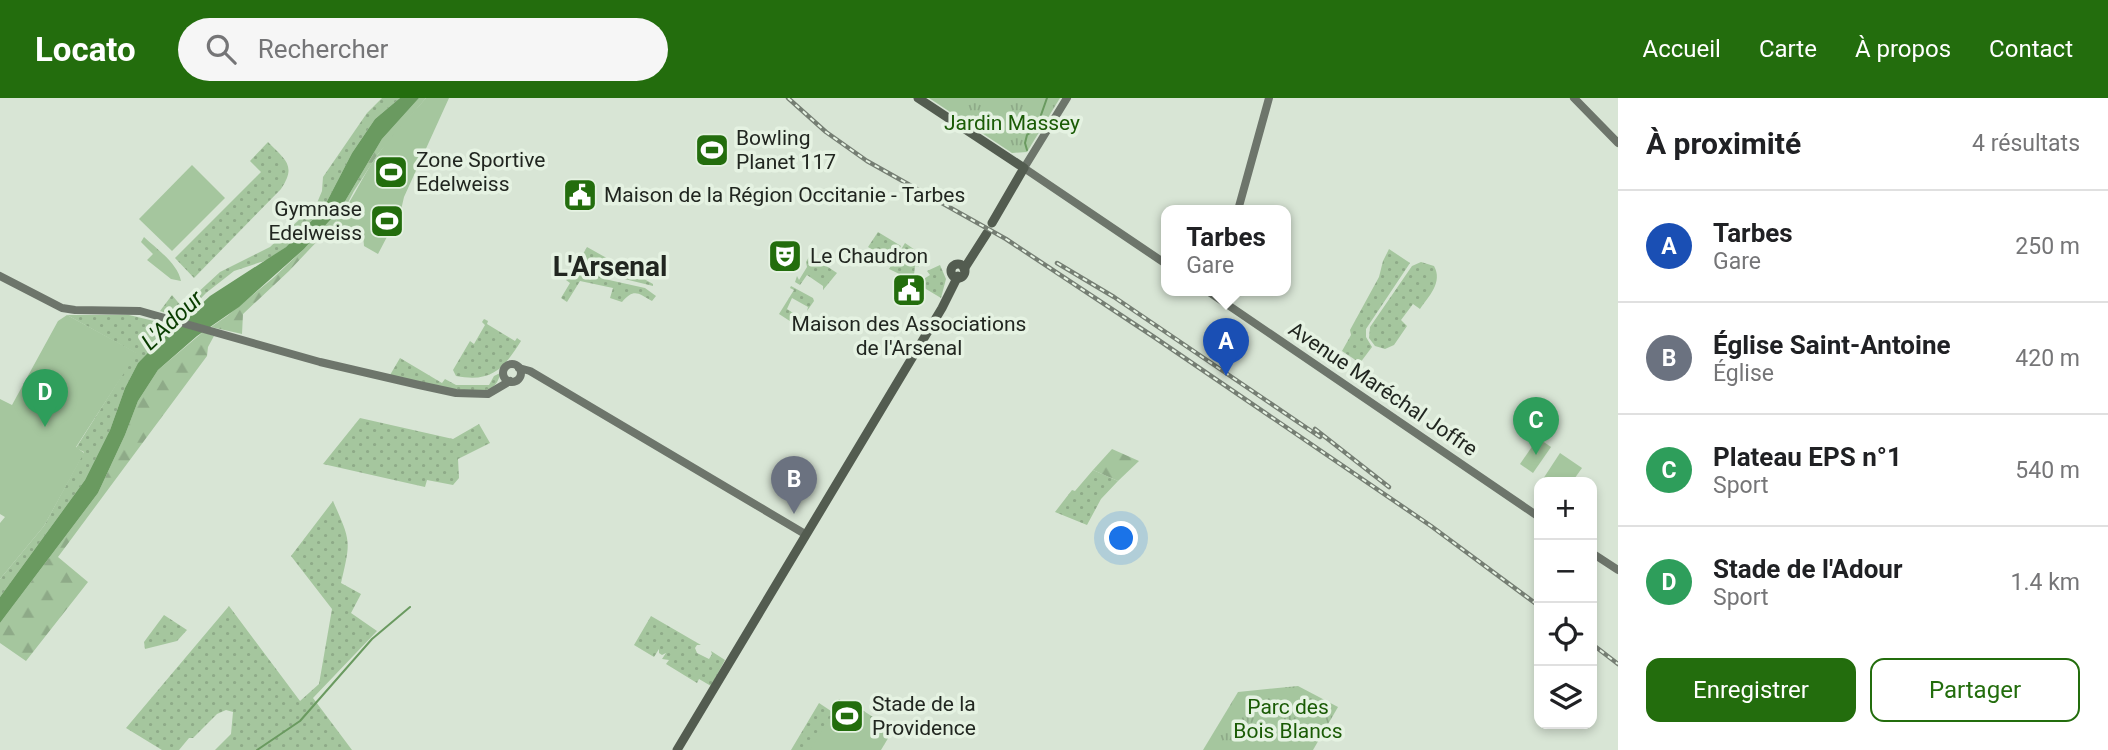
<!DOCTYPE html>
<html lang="fr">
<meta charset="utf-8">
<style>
:root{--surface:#fff;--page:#f6f6f6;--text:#202124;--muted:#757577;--line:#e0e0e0;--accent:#236d0d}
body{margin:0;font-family:Roboto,sans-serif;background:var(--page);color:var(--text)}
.controls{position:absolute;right:21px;bottom:21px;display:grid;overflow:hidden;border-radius:14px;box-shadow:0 4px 10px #0003}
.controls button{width:63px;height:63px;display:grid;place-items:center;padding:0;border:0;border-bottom:2px solid var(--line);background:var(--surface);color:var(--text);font:35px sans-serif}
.you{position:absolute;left:1122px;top:441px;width:24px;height:24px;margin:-18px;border:5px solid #fff;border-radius:50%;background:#1a73e8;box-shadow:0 0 0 10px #1a73e833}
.badge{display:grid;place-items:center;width:46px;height:46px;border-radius:50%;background:var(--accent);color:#fff;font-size:23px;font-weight:700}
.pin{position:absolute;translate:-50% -58px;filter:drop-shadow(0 2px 4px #0008)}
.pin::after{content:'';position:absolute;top:37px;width:24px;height:21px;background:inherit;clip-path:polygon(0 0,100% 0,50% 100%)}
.popup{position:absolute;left:1161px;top:107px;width:130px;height:91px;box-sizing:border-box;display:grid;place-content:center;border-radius:14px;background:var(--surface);filter:drop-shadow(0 2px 5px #0005);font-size:23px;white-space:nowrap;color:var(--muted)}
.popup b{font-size:26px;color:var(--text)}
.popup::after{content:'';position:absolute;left:50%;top:100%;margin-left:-14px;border:14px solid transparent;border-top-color:var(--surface)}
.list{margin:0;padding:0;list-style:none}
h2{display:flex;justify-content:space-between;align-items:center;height:91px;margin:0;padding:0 28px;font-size:30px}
h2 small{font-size:23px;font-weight:400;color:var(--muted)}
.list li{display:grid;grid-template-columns:46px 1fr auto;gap:21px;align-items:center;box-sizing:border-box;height:112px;padding:0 28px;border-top:2px solid var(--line)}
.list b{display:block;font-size:26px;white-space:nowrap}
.list p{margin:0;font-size:23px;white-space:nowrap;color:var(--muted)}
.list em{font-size:23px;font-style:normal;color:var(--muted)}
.actions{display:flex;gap:14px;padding:21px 28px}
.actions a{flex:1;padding:16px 0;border:2px solid var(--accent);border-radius:14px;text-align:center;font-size:24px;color:var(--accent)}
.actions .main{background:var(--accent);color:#fff}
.icon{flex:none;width:38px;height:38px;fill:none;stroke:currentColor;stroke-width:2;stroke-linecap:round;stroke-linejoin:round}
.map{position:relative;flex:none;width:1618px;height:652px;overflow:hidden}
header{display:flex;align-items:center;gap:42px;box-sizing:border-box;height:98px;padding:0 35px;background:var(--accent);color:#fff}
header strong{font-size:33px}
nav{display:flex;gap:38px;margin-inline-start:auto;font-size:24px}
.search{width:490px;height:63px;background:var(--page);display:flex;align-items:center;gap:18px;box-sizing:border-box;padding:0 24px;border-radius:38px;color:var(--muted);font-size:26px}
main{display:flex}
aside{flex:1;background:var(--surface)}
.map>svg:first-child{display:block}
.grass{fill:url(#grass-dots)}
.forest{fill:url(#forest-firs)}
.park{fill:url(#park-tufts)}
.pitch{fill:#a5c69e}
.water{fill:#6a9a60}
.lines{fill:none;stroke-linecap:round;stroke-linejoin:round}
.stream{stroke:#6a9a60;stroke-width:2}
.secondary{stroke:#6d756b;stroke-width:8}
.primary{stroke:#535c50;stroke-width:9}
.rail-casing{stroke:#757e73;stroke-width:4.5}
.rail{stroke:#e5f2e2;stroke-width:2;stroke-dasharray:5;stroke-linecap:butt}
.labels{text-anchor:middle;stroke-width:7;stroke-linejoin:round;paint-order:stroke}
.park-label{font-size:21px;fill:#1a5b05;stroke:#e5f2e2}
.poi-label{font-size:21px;fill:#212620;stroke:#e5f2e2;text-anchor:start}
.street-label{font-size:21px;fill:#212620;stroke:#e5f2e2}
.water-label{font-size:23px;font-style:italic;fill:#093c00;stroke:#e5f2e2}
.district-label{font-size:28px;font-weight:bold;fill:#212620;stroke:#e5f2e2}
</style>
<header>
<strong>Locato</strong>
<div class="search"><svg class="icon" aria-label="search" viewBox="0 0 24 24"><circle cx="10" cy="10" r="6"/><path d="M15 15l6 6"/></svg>Rechercher</div>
<nav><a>Accueil</a><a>Carte</a><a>À propos</a><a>Contact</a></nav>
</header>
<main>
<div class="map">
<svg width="1618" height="652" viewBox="0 0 1618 652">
<defs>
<pattern id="grass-dots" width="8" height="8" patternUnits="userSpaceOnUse" patternTransform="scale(1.75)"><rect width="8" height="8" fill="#a5c69e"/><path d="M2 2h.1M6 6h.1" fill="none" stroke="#8eaa88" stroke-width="1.8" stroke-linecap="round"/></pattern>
<pattern id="forest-firs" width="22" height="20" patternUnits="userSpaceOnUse" patternTransform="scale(1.75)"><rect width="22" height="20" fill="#a5c69e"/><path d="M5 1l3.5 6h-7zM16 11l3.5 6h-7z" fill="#8eaa88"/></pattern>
<pattern id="park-tufts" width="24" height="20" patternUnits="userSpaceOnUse" patternTransform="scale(1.75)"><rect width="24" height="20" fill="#a5c69e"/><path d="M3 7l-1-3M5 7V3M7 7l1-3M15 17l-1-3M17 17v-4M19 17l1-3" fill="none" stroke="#8eaa88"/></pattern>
</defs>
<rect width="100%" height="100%" fill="#d8e5d5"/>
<!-- grass -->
<g class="grass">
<path d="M 382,0 L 400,0 L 375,21 L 352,55 L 323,111 L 286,149 L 267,162 L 234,173 L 206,195 L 182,220 L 160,213 L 172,197 L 182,209 L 220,174 L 270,149 L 317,105 L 322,93 L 323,79 L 367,15 Z"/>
<path d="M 268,44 C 285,62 297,67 281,91 L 194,180 L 175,160 L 261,74 L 250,63 Z"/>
<path d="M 878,134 L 901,148 L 891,163 L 868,149 Z"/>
<path d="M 905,145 L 918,154 L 919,169 L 915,168 L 914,177 L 917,179 L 914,183 L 889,171 Z"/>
<path d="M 587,149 L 653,186 L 653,188 L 600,175 L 579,163 Z"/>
<path d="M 1389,151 L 1410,165 L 1366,231 L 1366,239 L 1372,249 L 1360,265 L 1342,253 L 1351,237 L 1350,232 L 1379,179 L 1383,163 Z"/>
<path d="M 810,157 L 837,175 L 823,192 L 823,188 L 807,177 L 800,187 L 795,184 L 797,178 L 799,182 L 807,169 L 806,164 Z"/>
<path d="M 1421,164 L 1434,168 C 1443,184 1429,198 1420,211 L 1413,206 L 1401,222 L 1407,228 L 1394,247 L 1385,251 L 1375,248 L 1369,240 L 1370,229 L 1412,168 Z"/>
<path d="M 940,167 L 946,181 L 941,200 L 916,185 L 919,180 L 922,182 L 930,177 L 927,173 Z"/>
<path d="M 577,169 L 609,182 L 645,190 L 656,198 L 652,203 C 638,195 634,190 622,204 L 610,200 L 613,190 L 580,183 L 567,204 L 561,200 L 570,185 L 566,182 Z"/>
<path d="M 791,188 L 813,200 L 814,203 L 807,213 L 808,209 L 792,200 L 787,211 L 801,220 L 805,217 L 796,231 L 796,227 L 779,216 L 794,192 L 790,190 Z"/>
<path d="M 67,217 L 129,217 L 175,228 L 138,265 L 125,290 L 110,332 L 85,382 L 0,499 L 0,481 L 44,428 L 84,354 L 76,350 L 136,255 Z"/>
<path d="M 484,221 L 488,223 L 487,226 L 515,243 L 517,240 L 521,243 C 504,270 492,285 456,278 L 453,272 L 470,243 L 474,246 L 485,227 L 482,224 Z"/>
<path d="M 400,260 L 442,285 L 445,281 L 456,287 L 489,287 L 494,278 L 500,275 C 499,283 495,290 486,292 C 460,297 416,282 390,277 Z"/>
<path d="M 360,320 L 453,341 L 479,326 L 490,345 L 458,361 L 459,380 L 453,387 L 427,382 L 425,389 L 323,366 Z"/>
<path d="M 1093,372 L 1118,383 L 1101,401 L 1087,427 L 1055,414 L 1072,392 L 1075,393 Z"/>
<path d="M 333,403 C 351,444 351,442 341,485 L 361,496 L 351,515 L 377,533 L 313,600 L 352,652 L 215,652 L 231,636 L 233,614 L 226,612 L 217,616 L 193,640 L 189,640 L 179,652 L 162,652 L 126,630 L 229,508 L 300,603 L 319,586 L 332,511 L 291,458 Z"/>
<path d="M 164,517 L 187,532 L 177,543 L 145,551 L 144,544 Z"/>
<path d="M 651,518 L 701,547 L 697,547 L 695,550 L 697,555 L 709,561 L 712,556 L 711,553 L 725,562 L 711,588 L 699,581 L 697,585 L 666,566 L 669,562 L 662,561 L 666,555 L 662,557 L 659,555 L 659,551 L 654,559 L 634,547 Z"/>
<path d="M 839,601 L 846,605 L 848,603 L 884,626 L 890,623 L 896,627 L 881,652 L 791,652 L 819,605 L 831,613 Z"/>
</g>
<!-- forest -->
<g class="forest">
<path d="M 419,0 L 426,0 L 378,56 L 354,93 L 341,118 L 289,173 L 243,216 L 242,236 L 211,229 L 227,218 L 272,181 L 304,151 L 341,110 L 382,41 Z"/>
<path d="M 144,139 C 157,151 178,166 181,183 L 171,181 L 147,162 L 153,156 L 141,144 Z"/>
<path d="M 203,234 L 214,238 L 208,249 L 207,258 L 58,459 L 88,484 L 26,563 L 0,545 L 0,525 L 98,395 L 125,337 L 138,303 L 158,272 Z"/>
<path d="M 1112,351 L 1139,363 L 1118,383 L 1093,372 Z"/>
</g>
<!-- park -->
<g class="park">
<path d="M 929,0 L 1060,0 L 1027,54 L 1012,55 Z"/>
<path d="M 1298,588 L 1338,609 L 1313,652 L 1203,652 L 1238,594 Z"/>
</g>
<!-- pitch -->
<g class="pitch">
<path d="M 426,0 L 449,0 L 404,99 L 401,112 L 378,156 L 364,148 L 363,137 L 355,131 L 344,127 L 337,131 L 332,128 C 350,109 361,80 376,59 C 391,38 409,19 426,0 Z"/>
<path d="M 192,67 L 225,100 L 172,153 L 139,121 Z"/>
<path d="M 67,217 L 137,255 L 76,349 L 84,355 L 44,428 L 0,481 L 0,425 L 5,419 L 0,416 L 0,301 L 12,307 L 58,223 Z"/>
<path d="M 1538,340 L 1551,349 L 1533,375 L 1520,366 Z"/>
<path d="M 1560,355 L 1582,370 L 1572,384 L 1547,384 L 1543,381 Z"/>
<path d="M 840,604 L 886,633 L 874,652 L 810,652 Z"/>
</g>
<!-- water -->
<path class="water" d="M 400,0 L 419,0 L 382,41 L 341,110 L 304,151 L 239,209 L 197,238 L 158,272 L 138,303 L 125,337 L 98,395 L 0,525 L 0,499 L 85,382 L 110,332 L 125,290 L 138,265 L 182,220 L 185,221 L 210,198 L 286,149 L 323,111 L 352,55 L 375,21 Z"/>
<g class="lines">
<!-- stream -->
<g class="stream">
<path d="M 1041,17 L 1047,0"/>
<path d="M 1027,52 L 1025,45 L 1027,37 L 1037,30 L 1043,20"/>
<path d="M 257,652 L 300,623 L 372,541 L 410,509"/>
</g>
<!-- secondary -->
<g class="secondary">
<path d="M 1067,0 L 1024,70 L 1166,166"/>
<path d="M 1574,0 L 1618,45"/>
<path d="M 1238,112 L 1269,0"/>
<path d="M 0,178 L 62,210 L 75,212 L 140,213 L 320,264 L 419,287 L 456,295 L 488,296 L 510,283"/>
<path d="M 1206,192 L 1539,419"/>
<circle cx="512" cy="275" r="9"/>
<path d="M 519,270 L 530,273 L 805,436"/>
<path d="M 1592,455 L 1618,472"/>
</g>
<!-- primary -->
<g class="primary">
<path d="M 918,0 L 1024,70 L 992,125"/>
<circle cx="958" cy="173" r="7"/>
<path d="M 964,171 L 987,135"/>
<path d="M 677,652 L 942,210 L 958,178"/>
</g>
<!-- rail casing -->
<g class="rail-casing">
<g id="rail">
<path d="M 788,0 L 826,34 L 867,63 L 1006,141 L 1154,239 L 1431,428 L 1539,508"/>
<path d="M 1057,165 L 1114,199 L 1320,339"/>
<path d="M 1315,331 L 1389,389"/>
<path d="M 1592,546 L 1618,566"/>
</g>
</g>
<!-- rail -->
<use href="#rail" class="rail"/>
</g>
<!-- icons -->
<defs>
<g id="stadium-square" transform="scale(1.75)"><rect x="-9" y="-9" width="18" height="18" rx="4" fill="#236d0d" stroke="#e5f2e2"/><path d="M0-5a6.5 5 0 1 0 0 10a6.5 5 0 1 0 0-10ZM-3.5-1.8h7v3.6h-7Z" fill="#fff"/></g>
<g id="civic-square" transform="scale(1.75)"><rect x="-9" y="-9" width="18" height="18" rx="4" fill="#236d0d" stroke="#e5f2e2"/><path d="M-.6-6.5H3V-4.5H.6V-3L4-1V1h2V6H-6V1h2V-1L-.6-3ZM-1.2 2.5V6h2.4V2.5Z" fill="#fff"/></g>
<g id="theatre-square" transform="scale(1.75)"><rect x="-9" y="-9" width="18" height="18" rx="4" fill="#236d0d" stroke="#e5f2e2"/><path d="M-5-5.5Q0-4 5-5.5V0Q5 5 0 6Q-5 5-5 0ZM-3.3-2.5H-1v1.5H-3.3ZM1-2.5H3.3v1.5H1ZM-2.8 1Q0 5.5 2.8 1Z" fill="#fff"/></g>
</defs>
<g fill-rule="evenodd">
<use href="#stadium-square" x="712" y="52"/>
<use href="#stadium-square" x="391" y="74"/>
<use href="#civic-square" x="580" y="97"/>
<use href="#stadium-square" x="387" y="123"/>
<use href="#theatre-square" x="785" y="158"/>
<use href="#civic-square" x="909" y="192"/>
<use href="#stadium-square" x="847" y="618"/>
</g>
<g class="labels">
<!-- park labels -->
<g class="park-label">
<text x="1012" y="32">Jardin Massey</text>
<text x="1288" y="616">Parc des<tspan x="1288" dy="24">Bois Blancs</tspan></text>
</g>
<!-- poi labels -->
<g class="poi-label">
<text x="736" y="47">Bowling<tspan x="736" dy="24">Planet 117</tspan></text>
<text x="416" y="69">Zone Sportive<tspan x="416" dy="24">Edelweiss</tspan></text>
<text x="604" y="104">Maison de la Région Occitanie - Tarbes</text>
<text x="362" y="118" text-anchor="end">Gymnase<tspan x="362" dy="24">Edelweiss</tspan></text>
<text x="810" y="165">Le Chaudron</text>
<text x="909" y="233" text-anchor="middle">Maison des Associations<tspan x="909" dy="24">de l'Arsenal</tspan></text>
<text x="872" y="613">Stade de la<tspan x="872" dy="24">Providence</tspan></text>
</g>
<!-- street labels -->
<g class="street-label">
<text transform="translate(1383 291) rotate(34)" y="7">Avenue Maréchal Joffre</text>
</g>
<!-- water labels -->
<g class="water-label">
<text transform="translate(172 222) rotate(-43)" y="8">L'Adour</text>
</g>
<!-- district labels -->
<g class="district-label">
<text x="610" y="178">L'Arsenal</text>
</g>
</g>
</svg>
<div class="controls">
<button>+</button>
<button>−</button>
<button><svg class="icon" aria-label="locate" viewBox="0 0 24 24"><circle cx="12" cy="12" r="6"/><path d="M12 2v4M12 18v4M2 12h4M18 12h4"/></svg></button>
<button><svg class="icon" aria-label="layers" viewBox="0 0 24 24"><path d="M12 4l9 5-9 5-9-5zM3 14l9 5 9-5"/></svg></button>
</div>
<div class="you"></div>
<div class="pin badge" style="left:1226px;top:278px;background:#1a4fb4">A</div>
<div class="popup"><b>Tarbes</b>Gare</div>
<div class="pin badge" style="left:794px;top:416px;background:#6b7280">B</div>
<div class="pin badge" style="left:1536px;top:357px;background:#2e9e5b">C</div>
<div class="pin badge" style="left:45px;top:329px;background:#2e9e5b">D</div>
</div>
<aside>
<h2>À proximité<small>4 résultats</small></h2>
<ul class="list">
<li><span class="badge" style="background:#1a4fb4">A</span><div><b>Tarbes</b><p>Gare</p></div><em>250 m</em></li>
<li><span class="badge" style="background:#6b7280">B</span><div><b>Église Saint-Antoine</b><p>Église</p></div><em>420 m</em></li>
<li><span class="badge" style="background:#2e9e5b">C</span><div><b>Plateau EPS n°1</b><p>Sport</p></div><em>540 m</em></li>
<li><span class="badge" style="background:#2e9e5b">D</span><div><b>Stade de l'Adour</b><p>Sport</p></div><em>1.4 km</em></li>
</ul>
<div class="actions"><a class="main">Enregistrer</a><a>Partager</a></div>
</aside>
</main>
